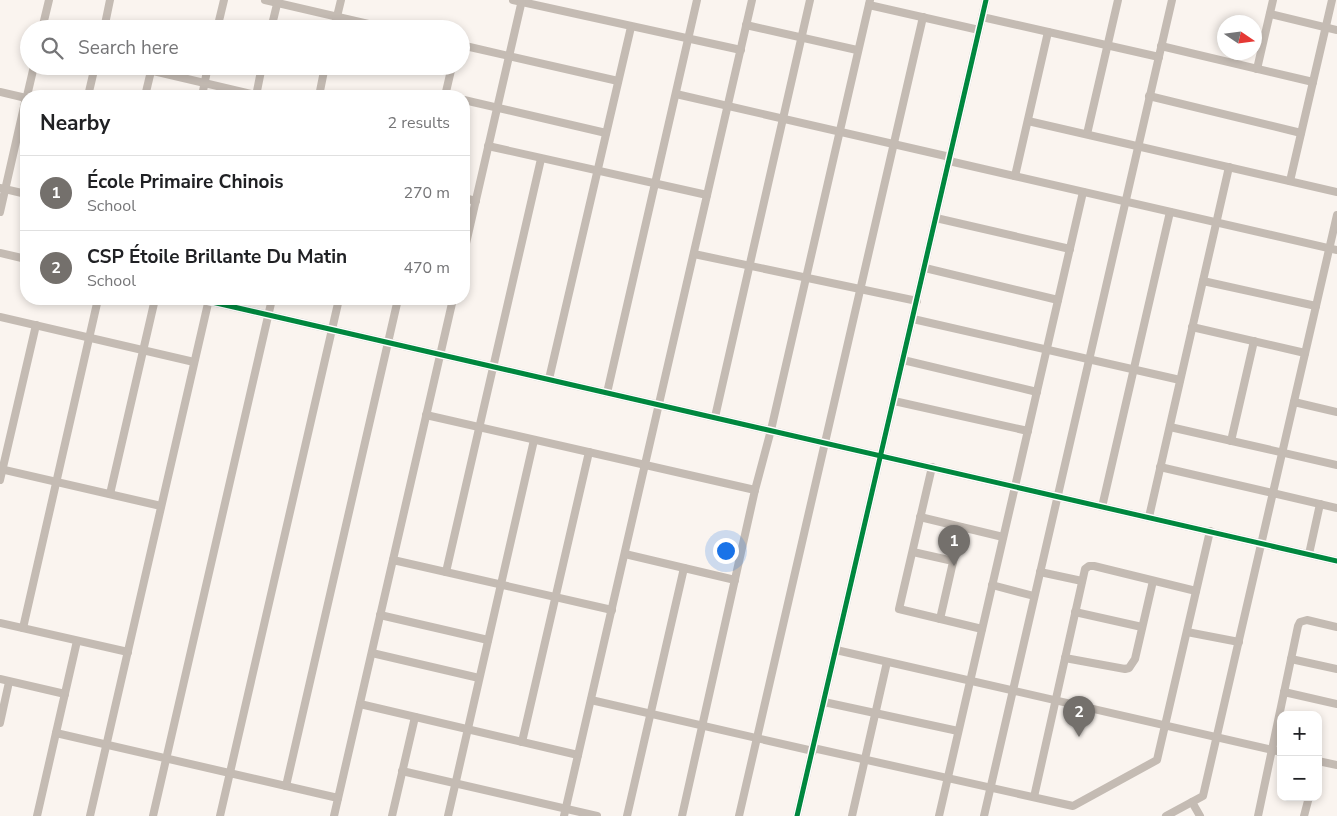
<!DOCTYPE html>
<meta charset="utf-8">
<style>
:root{--surface:#fff;--page:#f2f2f2;--text:#202124;--muted:#757577;--line:#e0e0e0;--accent:#74706c}
body{margin:0;font-family:"Nunito Sans",sans-serif;background:var(--page);color:var(--text)}
.controls{position:absolute;right:15px;bottom:15px;display:grid;overflow:hidden;border-radius:10px;box-shadow:0 2px 8px #0003}
.controls button{width:45px;height:45px;display:grid;place-items:center;padding:0;border:0;border-bottom:1px solid var(--line);background:var(--surface);color:var(--text);font:25px sans-serif}
.compass{position:absolute;left:1217px;top:15px;width:45px;height:45px;border-radius:50%;background:var(--surface);box-shadow:0 2px 8px #0003;rotate:103deg}
.you{position:absolute;left:725px;top:550px;width:18px;height:18px;margin:-12px;border:4px solid #fff;border-radius:50%;background:#1a73e8;box-shadow:0 0 0 8px #1a73e833}
.badge{display:grid;place-items:center;width:32px;height:32px;border-radius:50%;background:var(--accent);color:#fff;font-size:16px;font-weight:700}
.pin{position:absolute;translate:-50% -41px;filter:drop-shadow(0 1px 2px #0008)}
.pin::after{content:'';position:absolute;top:26px;width:18px;height:15px;background:inherit;clip-path:polygon(0 0,100% 0,50% 100%)}
.list{margin:0;padding:0;list-style:none}
h2{display:flex;justify-content:space-between;align-items:center;height:65px;margin:0;padding:0 20px;font-size:21px}
h2 small{font-size:16px;font-weight:400;color:var(--muted)}
.list li{display:grid;grid-template-columns:32px 1fr auto;gap:15px;align-items:center;box-sizing:border-box;height:75px;padding:0 20px;border-top:1px solid var(--line)}
.list b{display:block;font-size:19px;white-space:nowrap}
.list p{margin:0;font-size:16px;white-space:nowrap;color:var(--muted)}
.list em{font-size:16px;font-style:normal;color:var(--muted)}
.icon{flex:none;width:28px;height:28px;fill:none;stroke:currentColor;stroke-width:2;stroke-linecap:round;stroke-linejoin:round}
.map{position:relative;flex:none;width:1337px;height:816px;overflow:hidden}
.search{position:absolute;background:var(--surface);box-shadow:0 2px 8px #0003;left:20px;top:20px;width:450px;height:55px;display:flex;align-items:center;gap:12px;box-sizing:border-box;padding:0 18px;border-radius:28px;color:var(--muted);font-size:19px}
.panel{position:absolute;background:var(--surface);box-shadow:0 2px 8px #0003;left:20px;top:90px;width:450px;height:215px;border-radius:20px}
.map>svg:first-child{display:block}
.lines{fill:none;stroke-linecap:round;stroke-linejoin:round}
.minor{stroke:#c4bbb3;stroke-width:8}
.cycleway-casing{stroke:#fff;stroke-width:8}
.cycleway{stroke:#00873e;stroke-width:5}
</style>
<div class="map">
<svg width="1337" height="816" viewBox="0 0 1337 816">
<rect width="100%" height="100%" fill="#faf4ef"/>
<g class="lines">
<!-- minor -->
<g class="minor">
<path d="M 265,0 L 390,29"/>
<path d="M 513,0 L 741,50"/>
<path d="M 869,5 L 979,30"/>
<path d="M 1270,14 L 1337,30"/>
<path d="M 982,17 L 1159,57"/>
<path d="M 746,25 L 857,50"/>
<path d="M 42,29 L 49,0"/>
<path d="M 104,29 L 110,0"/>
<path d="M 217,29 L 224,0"/>
<path d="M 271,29 L 278,0"/>
<path d="M 334,29 L 341,0"/>
<path d="M 461,45 L 618,81"/>
<path d="M 1161,46 L 1313,82"/>
<path d="M 132,66 L 256,95"/>
<path d="M 1257,69 L 1273,0"/>
<path d="M 0,92 L 26,98"/>
<path d="M 676,94 L 950,157"/>
<path d="M 27,96 L 34,66"/>
<path d="M 88,96 L 95,66"/>
<path d="M 145,96 L 151,71"/>
<path d="M 202,96 L 208,66"/>
<path d="M 256,96 L 262,66"/>
<path d="M 319,96 L 325,66"/>
<path d="M 445,96 L 452,66"/>
<path d="M 1149,96 L 1301,133"/>
<path d="M 464,100 L 606,133"/>
<path d="M 1028,121 L 1337,192"/>
<path d="M 1087,134 L 1118,0"/>
<path d="M 488,146 L 707,195"/>
<path d="M 949,161 L 1337,250"/>
<path d="M 1015,176 L 1048,32"/>
<path d="M 1290,181 L 1332,0"/>
<path d="M 0,188 L 26,194"/>
<path d="M 464,198 L 476,201"/>
<path d="M 0,212 L 26,98"/>
<path d="M 936,218 L 1070,249"/>
<path d="M 464,252 L 522,0"/>
<path d="M 0,253 L 26,259"/>
<path d="M 694,254 L 917,301"/>
<path d="M 925,268 L 1058,300"/>
<path d="M 1203,281 L 1316,306"/>
<path d="M 199,299 L 1337,561"/>
<path d="M 0,317 L 194,362"/>
<path d="M 913,319 L 1180,380"/>
<path d="M 1192,327 L 1305,353"/>
<path d="M 903,360 L 1037,392"/>
<path d="M 549,379 L 631,27"/>
<path d="M 607,393 L 697,0"/>
<path d="M 894,401 L 1028,431"/>
<path d="M 1294,402 L 1337,412"/>
<path d="M 426,415 L 755,490"/>
<path d="M 715,417 L 810,0"/>
<path d="M 1170,427 L 1337,465"/>
<path d="M 1231,441 L 1254,341"/>
<path d="M 932,467 L 899,609 L 982,629"/>
<path d="M 1160,467 L 1337,508"/>
<path d="M 0,469 L 161,506"/>
<path d="M 0,480 L 36,325"/>
<path d="M 110,494 L 155,299"/>
<path d="M 1102,507 L 1170,212"/>
<path d="M 920,517 L 1003,537"/>
<path d="M 1149,517 L 1229,167"/>
<path d="M 913,552 L 953,561"/>
<path d="M 625,554 L 735,580"/>
<path d="M 1309,554 L 1320,504"/>
<path d="M 393,560 L 612,610"/>
<path d="M 446,572 L 541,159"/>
<path d="M 1040,572 L 1082,581"/>
<path d="M 992,585 L 1034,596"/>
<path d="M 1075,612 L 1142,627"/>
<path d="M 380,615 L 488,640"/>
<path d="M 940,619 L 961,527"/>
<path d="M 0,623 L 128,652"/>
<path d="M 23,628 L 98,299"/>
<path d="M 1187,632 L 1239,642"/>
<path d="M 836,650 L 1281,752"/>
<path d="M 372,653 L 479,678"/>
<path d="M 1065,658 L 1125,669 L 1129,668 L 1135,659 L 1153,581"/>
<path d="M 1291,659 L 1337,669"/>
<path d="M 0,679 L 65,694"/>
<path d="M 1284,692 L 1337,704"/>
<path d="M 591,700 L 813,751"/>
<path d="M 824,702 L 958,731"/>
<path d="M 360,704 L 578,755"/>
<path d="M 0,723 L 9,682"/>
<path d="M 56,733 L 338,798"/>
<path d="M 522,742 L 589,452"/>
<path d="M 813,748 L 1073,806 L 1157,760 L 1210,531"/>
<path d="M 1318,761 L 1337,765"/>
<path d="M 402,771 L 597,816"/>
<path d="M 286,786 L 398,299"/>
<path d="M 1034,797 L 1085,569 L 1089,566 L 1094,566 L 1196,591"/>
<path d="M 1192,802 L 1200,816"/>
<path d="M 37,816 L 77,641"/>
<path d="M 90,816 L 209,299"/>
<path d="M 153,816 L 272,299"/>
<path d="M 220,816 L 339,299"/>
<path d="M 334,816 L 453,299"/>
<path d="M 392,816 L 415,717"/>
<path d="M 448,816 L 534,440"/>
<path d="M 564,816 L 752,0"/>
<path d="M 627,816 L 684,568"/>
<path d="M 682,816 L 755,490 L 771,430 L 870,0"/>
<path d="M 739,816 L 923,17"/>
<path d="M 797,816 L 986,0"/>
<path d="M 852,816 L 887,662"/>
<path d="M 939,816 L 1083,192"/>
<path d="M 984,816 L 1172,0"/>
<path d="M 1166,816 L 1203,796 L 1337,215"/>
<path d="M 1258,816 L 1298,626 L 1300,622 L 1307,620 L 1337,627"/>
<path d="M 1304,816 L 1309,797"/>
</g>
<!-- cycleway casing -->
<g class="cycleway-casing">
<g id="cycleway">
<path d="M 199,299 L 1337,561"/>
<path d="M 797,816 L 986,0"/>
</g>
</g>
<!-- cycleway -->
<use href="#cycleway" class="cycleway"/>
</g>
</svg>
<div class="controls">
<button>+</button>
<button>−</button>
</div>
<svg class="compass" viewBox="-18 -18 36 36"><path d="M0-13l5 13h-10z" fill="#e53935"/><path d="M0 13l5-13h-10z" fill="#757577"/></svg>
<div class="you"></div>
<div class="pin badge" style="left:954px;top:566px">1</div>
<div class="pin badge" style="left:1079px;top:737px">2</div>
<div class="search"><svg class="icon" aria-label="search" viewBox="0 0 24 24"><circle cx="10" cy="10" r="6"/><path d="M15 15l6 6"/></svg>Search here</div>
<section class="panel">
<h2>Nearby<small>2 results</small></h2>
<ul class="list">
<li><span class="badge">1</span><div><b>École Primaire Chinois</b><p>School</p></div><em>270 m</em></li>
<li><span class="badge">2</span><div><b>CSP Étoile Brillante Du Matin</b><p>School</p></div><em>470 m</em></li>
</ul>
</section>
</div>
